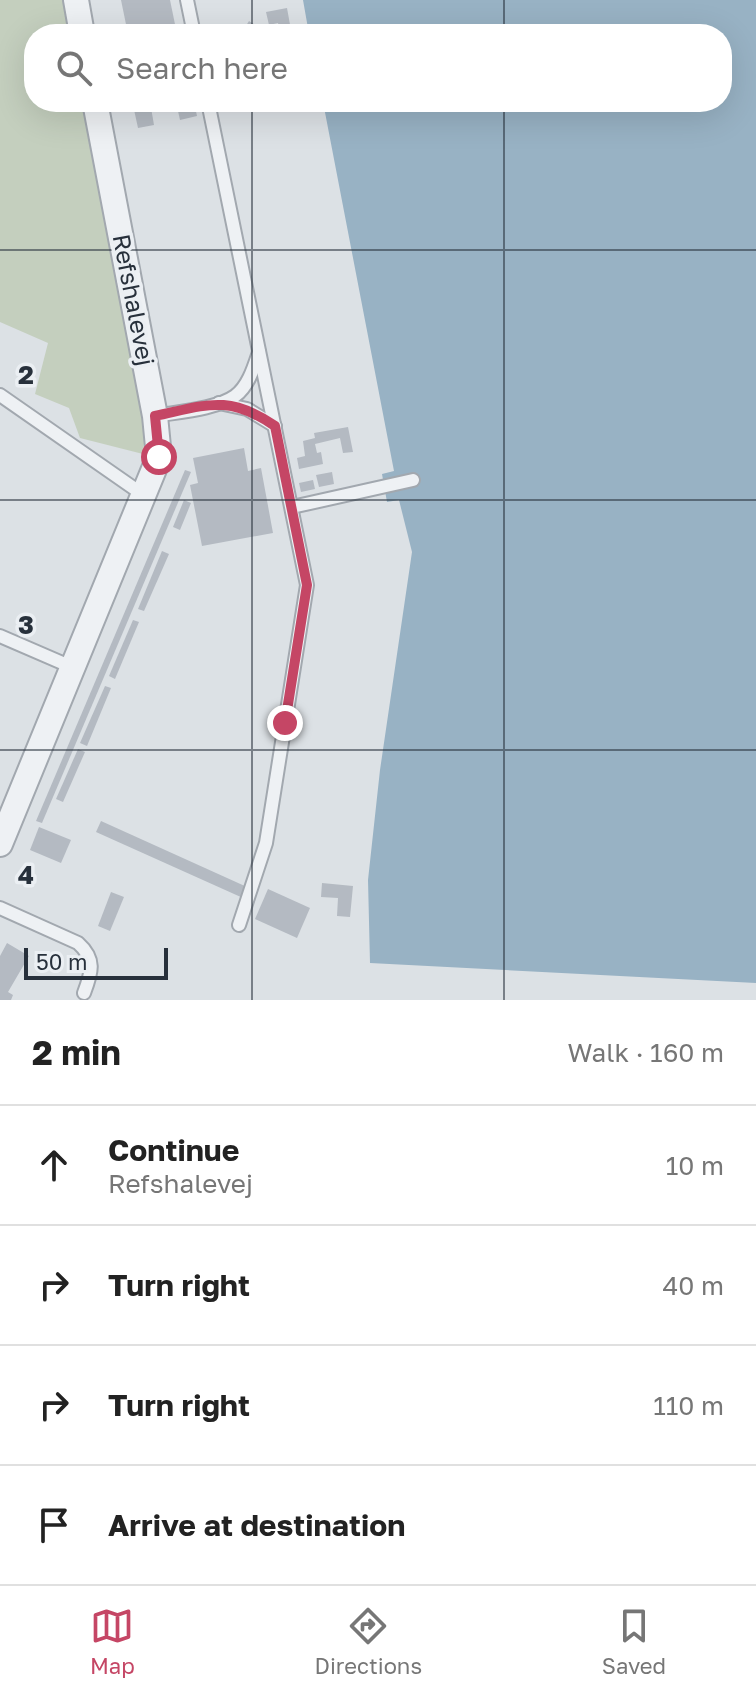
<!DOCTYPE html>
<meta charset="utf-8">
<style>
:root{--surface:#fff;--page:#f2f2f2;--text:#222;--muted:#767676;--line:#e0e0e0;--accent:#c54665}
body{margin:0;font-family:"Golos Text",sans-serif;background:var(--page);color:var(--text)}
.scale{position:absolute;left:24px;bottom:20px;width:144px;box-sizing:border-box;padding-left:8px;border:4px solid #27303b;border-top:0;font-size:22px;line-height:28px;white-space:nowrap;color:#27303b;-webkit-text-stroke:6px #ebeff3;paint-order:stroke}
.stop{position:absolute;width:24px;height:24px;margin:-18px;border:6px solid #c54665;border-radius:50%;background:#fff}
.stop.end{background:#c54665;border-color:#fff;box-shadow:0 2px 8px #0008}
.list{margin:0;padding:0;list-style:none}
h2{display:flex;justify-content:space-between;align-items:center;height:104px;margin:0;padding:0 32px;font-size:34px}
h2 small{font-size:26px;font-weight:400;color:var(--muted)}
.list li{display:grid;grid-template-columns:52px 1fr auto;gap:24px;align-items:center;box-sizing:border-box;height:120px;padding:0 32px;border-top:2px solid var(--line)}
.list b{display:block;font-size:30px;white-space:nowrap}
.list p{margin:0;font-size:26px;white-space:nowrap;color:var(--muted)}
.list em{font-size:26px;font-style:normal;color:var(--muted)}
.icon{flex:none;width:44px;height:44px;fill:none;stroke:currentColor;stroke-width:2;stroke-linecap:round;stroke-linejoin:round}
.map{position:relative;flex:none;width:756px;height:1000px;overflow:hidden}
.search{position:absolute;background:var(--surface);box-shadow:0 8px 32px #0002;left:24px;right:24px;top:24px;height:88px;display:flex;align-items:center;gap:20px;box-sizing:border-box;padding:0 28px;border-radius:32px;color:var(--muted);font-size:30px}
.sheet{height:584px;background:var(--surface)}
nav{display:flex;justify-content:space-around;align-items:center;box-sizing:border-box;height:112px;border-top:2px solid var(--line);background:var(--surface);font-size:22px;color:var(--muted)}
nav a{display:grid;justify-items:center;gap:4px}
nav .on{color:var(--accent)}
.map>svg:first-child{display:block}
.green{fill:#c4cfbe}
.water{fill:#98b2c4}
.building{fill:#b4bac2}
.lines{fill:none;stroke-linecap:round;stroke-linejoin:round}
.service-casing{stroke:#a2a8af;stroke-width:16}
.minor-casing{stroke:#a2a8af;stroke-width:28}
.service{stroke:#eef1f4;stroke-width:12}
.minor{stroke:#eef1f4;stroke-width:24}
.route{stroke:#c54665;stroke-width:10}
.grid{fill:none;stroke:#27303b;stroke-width:2;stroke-opacity:0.55}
.labels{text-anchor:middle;stroke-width:7;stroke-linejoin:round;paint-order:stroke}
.street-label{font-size:24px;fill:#27303b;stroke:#ebeff3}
.grid-label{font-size:26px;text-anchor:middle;font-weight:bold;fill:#27303b;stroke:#ebeff3;stroke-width:7;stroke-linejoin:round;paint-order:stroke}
</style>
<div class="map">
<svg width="756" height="1000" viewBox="0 0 756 1000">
<rect width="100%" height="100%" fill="#dce1e5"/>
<!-- green -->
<path class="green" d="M 0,0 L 63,0 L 70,34 L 34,34 L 34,102 L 83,102 L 139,379 L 146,422 L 143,454 L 80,438 L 69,408 L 35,394 L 48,343 L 0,322 Z"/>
<!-- water -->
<path class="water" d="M 303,0 L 756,0 L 756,983 L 370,963 L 368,880 L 380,770 L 412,552 L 399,500 L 387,502 L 382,474 L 394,471 L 323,102 L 722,102 L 722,34 L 309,34 Z"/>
<!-- building -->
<g class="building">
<path d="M 121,0 L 170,0 L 177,34 L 128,34 Z"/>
<path d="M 287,8 L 291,30 L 280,32 L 278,23 L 269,25 L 266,12 Z"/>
<path d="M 249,21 L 269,34 L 241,34 Z"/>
<path d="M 150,102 L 154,125 L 138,128 L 133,105 Z"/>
<path d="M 176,102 L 194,102 L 197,116 L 180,120 Z"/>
<path d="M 233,102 L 265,102 L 266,103 L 235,110 Z"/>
<path d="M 348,427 L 353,452 L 343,453 L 340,438 L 315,444 L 317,453 L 321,452 L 323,464 L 299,469 L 297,458 L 305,456 L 303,441 L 315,438 L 314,433 Z"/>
<path d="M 244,448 L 248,471 L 261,468 L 273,533 L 202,546 L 190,485 L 198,483 L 193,458 Z"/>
<path d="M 185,470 L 191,472 L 42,823 L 36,821 Z"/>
<path d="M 332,472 L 334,484 L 319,487 L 316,475 Z"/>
<path d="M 313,480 L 315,489 L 301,492 L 299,483 Z"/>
<path d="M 184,500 L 191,503 L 180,530 L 173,527 Z"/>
<path d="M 162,551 L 169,554 L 144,611 L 138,609 Z"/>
<path d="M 133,620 L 139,622 L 115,679 L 109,676 Z"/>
<path d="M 105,686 L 111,688 L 87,746 L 80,743 Z"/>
<path d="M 78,749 L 85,752 L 63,802 L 56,799 Z"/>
<path d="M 101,821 L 247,887 L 243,898 L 96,832 Z"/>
<path d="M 39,827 L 71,840 L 61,863 L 30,850 Z"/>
<path d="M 322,883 L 353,886 L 350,917 L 337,916 L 338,898 L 321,897 Z"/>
<path d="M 268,889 L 310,908 L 297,938 L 255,919 Z"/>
<path d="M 111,892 L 124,897 L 110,931 L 98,926 Z"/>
<path d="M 7,943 L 29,956 L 8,992 L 13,995 L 11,1000 L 0,1000 L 0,956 Z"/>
</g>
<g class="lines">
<!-- service casing -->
<g class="service-casing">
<g id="service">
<path d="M 187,0 L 194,34"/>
<path d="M 208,102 L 307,585 L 266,843 L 239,925"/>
<path d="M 0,395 L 145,496"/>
<path d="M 219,403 L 247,409 L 275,426"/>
<path d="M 155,416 C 177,412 217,409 235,396 C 248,387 254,367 259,352"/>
<path d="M 292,507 L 413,480"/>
<path d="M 0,636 L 74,668"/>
<path d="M 0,908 L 78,943 C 96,959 92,972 84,993"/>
</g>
</g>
<!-- minor casing -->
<g class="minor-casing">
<g id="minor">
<path d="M 76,0 L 82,34"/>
<path d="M 0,844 L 159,457 L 155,416 L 95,102"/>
</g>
</g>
<!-- service -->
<use href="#service" class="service"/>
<!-- minor -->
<use href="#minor" class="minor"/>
</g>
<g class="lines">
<!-- route -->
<path class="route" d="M 159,457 L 155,416 C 207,405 228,394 275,426 L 307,585 L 285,723"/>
</g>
<!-- grid -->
<path class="grid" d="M 252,0 L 252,34M 504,0 L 504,34M 252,102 L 252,1000M 504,102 L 504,1000M 0,250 L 756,250M 0,500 L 756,500M 0,750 L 756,750"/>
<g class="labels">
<!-- street labels -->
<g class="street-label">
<text transform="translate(133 300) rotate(79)" y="8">Refshalevej</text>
</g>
</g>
<g class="grid-label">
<text x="26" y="384">2</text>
<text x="26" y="634">3</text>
<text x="26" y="884">4</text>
</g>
</svg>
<div class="scale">50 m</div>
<div class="stop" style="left:159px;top:457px"></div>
<div class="stop end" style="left:285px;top:723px"></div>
<div class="search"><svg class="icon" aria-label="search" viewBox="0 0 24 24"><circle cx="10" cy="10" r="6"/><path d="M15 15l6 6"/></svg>Search here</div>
</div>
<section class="sheet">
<h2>2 min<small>Walk · 160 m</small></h2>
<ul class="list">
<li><svg class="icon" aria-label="ahead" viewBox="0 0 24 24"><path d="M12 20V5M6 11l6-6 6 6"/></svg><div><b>Continue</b><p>Refshalevej</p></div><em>10 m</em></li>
<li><svg class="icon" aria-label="right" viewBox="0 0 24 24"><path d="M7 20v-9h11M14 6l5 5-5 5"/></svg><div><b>Turn right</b></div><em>40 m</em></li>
<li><svg class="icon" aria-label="right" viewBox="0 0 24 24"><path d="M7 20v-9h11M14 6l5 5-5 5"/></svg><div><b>Turn right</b></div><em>110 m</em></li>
<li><svg class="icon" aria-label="arrive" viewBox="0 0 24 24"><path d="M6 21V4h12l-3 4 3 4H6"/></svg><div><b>Arrive at destination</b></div></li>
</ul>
</section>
<nav>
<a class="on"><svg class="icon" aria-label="map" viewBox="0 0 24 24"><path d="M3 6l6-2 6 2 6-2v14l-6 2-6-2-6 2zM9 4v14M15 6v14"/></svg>Map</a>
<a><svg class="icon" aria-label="directions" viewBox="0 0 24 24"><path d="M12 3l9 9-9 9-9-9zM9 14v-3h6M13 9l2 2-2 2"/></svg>Directions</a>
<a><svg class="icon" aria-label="saved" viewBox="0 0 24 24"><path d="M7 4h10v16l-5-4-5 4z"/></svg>Saved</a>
</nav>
